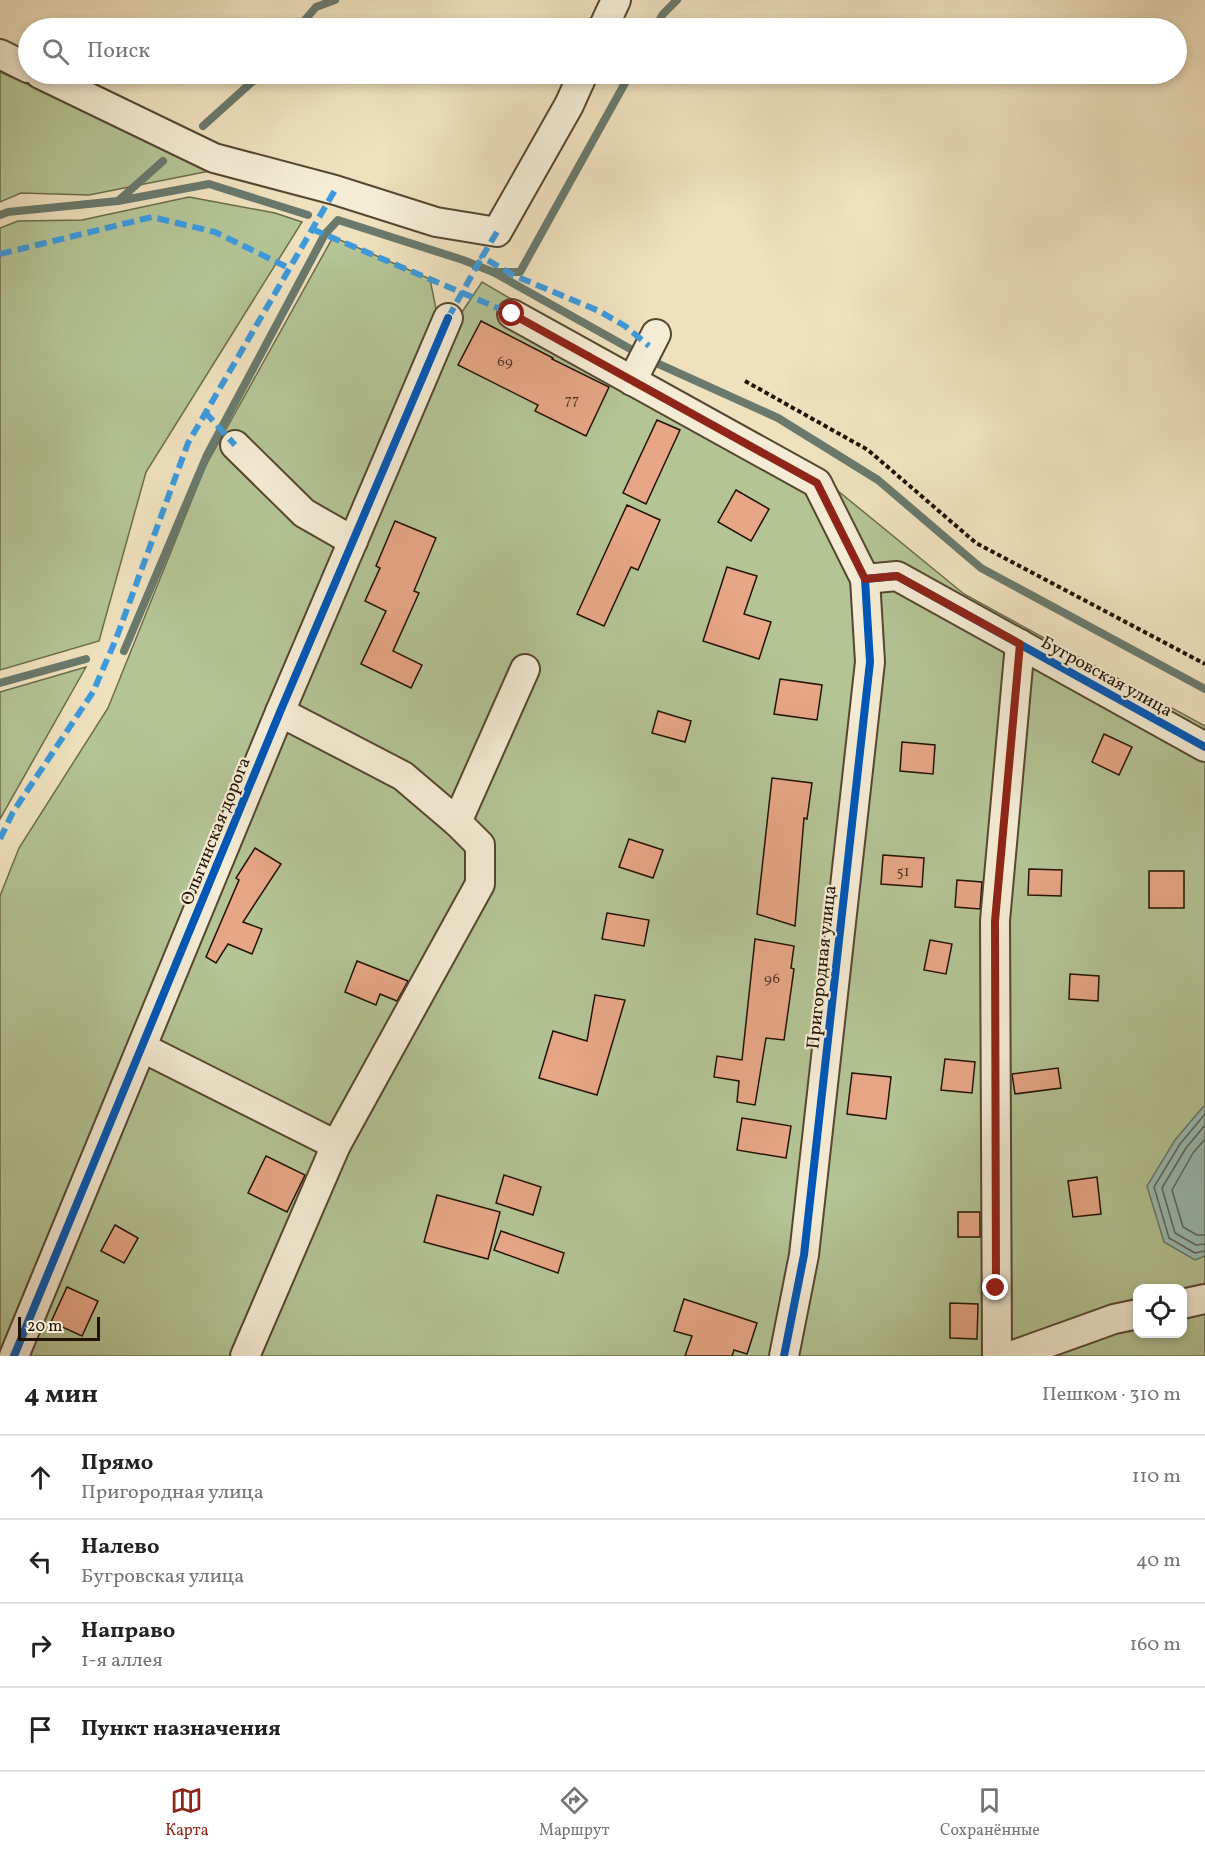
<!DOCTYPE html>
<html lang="ru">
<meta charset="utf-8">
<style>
:root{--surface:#fff;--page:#f2f2f2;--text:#222;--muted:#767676;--line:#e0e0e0;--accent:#8f2418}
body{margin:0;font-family:Vollkorn,serif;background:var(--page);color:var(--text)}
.controls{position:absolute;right:18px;bottom:18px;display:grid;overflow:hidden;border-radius:12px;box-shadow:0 3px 9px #0003}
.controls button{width:54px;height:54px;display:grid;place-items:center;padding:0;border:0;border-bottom:2px solid var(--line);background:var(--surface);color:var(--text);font:30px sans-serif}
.scale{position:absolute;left:18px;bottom:15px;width:82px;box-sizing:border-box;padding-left:6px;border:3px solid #231202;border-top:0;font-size:16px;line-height:21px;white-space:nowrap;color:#231202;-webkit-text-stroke:4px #f5ecd5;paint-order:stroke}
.stop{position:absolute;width:18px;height:18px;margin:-14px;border:4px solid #8f2418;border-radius:50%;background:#fff}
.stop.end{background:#8f2418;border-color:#fff;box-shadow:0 2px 6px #0008}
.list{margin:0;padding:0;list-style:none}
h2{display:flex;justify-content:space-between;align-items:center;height:78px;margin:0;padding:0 24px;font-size:26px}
h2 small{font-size:20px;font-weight:400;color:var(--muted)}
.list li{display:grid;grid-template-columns:39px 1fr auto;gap:18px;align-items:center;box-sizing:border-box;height:84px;padding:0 24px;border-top:2px solid var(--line)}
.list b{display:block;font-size:22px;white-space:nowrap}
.list p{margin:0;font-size:20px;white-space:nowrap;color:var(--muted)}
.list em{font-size:20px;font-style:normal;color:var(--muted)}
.icon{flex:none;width:33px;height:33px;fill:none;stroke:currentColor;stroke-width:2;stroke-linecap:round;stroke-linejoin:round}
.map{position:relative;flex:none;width:1205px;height:1356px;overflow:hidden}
.search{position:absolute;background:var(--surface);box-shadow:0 3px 9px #0003;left:18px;right:18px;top:18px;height:66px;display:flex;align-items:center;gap:15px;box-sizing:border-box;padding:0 21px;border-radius:33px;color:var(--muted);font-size:22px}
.sheet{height:414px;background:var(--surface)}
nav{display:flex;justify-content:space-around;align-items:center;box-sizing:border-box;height:84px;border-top:2px solid var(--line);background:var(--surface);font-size:16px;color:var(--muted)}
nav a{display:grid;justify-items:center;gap:3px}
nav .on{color:var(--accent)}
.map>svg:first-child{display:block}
.green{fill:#b4c495;stroke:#6c6b4c;stroke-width:1.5;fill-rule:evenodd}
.water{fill:#9abdb3;stroke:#6a796c;stroke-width:1.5}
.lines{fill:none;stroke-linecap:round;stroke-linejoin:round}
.shore{stroke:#5e685a;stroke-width:1.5}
.stream{stroke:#6a796c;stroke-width:8}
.building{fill:#e7a686;stroke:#231202;stroke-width:1.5}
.minor-casing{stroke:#564631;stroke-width:32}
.path{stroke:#231202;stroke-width:4;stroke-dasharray:4.5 3;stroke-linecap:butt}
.minor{stroke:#f5ecd5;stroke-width:28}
.quiet{stroke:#3c9add;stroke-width:6;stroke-dasharray:12 6;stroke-linecap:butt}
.cycleway-casing{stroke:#f5ecd5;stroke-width:11}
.cycleway{stroke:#0057b8;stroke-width:8}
.route{stroke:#8f2418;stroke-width:8}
.labels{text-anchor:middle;stroke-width:4.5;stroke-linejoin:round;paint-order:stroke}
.number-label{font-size:15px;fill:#543723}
.street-label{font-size:18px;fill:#231202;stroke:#f5ecd5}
</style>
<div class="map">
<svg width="1205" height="1356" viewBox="0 0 1205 1356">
<rect width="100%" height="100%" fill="#efe1be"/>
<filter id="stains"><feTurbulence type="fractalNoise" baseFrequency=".00333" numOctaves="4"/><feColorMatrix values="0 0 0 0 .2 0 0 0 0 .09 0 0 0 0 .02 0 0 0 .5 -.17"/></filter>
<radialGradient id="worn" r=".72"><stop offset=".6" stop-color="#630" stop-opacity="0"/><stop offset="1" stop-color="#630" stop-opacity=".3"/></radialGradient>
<!-- green -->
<g class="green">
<path d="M 0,72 L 215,170 L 89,195 L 21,193 L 0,202 Z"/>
<path d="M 189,197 L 275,213 L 302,222 L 146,472 L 99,641 L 0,670 L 0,228 L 18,221 L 82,220 Z"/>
<path d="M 333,237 L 430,279 L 437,314 L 456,321 L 482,282 L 832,486 L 964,594 L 1205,726 L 1205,1356 L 0,1356 L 0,896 L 19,848 L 108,708 L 205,467 ZM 1138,1288 L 1182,1288 L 1182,1334 L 1138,1334 Z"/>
<path d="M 86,667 L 0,819 L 0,692 Z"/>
</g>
<!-- water -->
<path class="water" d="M 1203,1107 L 1205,1107 L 1205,1256 L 1195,1260 L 1164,1242 L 1147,1186 L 1175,1140 Z"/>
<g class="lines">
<!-- shore -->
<g class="shore">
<path d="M 1205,1114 L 1180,1144 L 1154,1187 L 1169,1238 L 1195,1253 L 1205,1251"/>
<path d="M 1205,1125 L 1186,1148 L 1162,1188 L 1175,1233 L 1196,1245 L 1205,1244"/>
<path d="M 1205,1139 L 1193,1153 L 1172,1190 L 1183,1227 L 1197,1235 L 1205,1235"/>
</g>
<!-- stream -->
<g class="stream">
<path d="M 298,28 L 316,7 L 335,0"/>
<path d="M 655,28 L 663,14 L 677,0"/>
<path d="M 630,74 L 520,272 L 493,272 L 634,351"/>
<path d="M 203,126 L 261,74"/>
<path d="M 163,161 L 118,201 L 209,184 L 308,215"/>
<path d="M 0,215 L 8,212 L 118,201"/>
<path d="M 652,361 L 778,418 L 878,480 L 981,568 L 1205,689"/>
<path d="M 124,651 L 207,455 L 325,234 L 338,220 L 463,260 L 493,272"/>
<path d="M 0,683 L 86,659"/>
</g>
</g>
<!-- building -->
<g class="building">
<path d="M 481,321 L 553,358 L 552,359 L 609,387 L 586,436 L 535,411 L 538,405 L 458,365 Z"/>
<path d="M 657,420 L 680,430 L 646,504 L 623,493 Z"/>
<path d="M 736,490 L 769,509 L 751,541 L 718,522 Z"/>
<path d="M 627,505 L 660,520 L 638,570 L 631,567 L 604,626 L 577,614 Z"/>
<path d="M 395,521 L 436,538 L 414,591 L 419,593 L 393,651 L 422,665 L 411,688 L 361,664 L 386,611 L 365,601 L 380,568 L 376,566 Z"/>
<path d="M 727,567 L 757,576 L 744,614 L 771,622 L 759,659 L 703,641 Z"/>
<path d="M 780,679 L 822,685 L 817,720 L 774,714 Z"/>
<path d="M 658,711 L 691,721 L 685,742 L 652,733 Z"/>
<path d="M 1104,734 L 1132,747 L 1119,775 L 1092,762 Z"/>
<path d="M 902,742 L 935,745 L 933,774 L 900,771 Z"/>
<path d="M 772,778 L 812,783 L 807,819 L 804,818 L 795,926 L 757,914 Z"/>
<path d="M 629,839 L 663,850 L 653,878 L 619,867 Z"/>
<path d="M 255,848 L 281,864 L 243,922 L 262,929 L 252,954 L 228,944 L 216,963 L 206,957 L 239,880 L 236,878 Z"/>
<path d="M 883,855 L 924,858 L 922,887 L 881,884 Z"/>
<path d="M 1029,869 L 1062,870 L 1061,896 L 1028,895 Z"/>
<rect x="1149" y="871" width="35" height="37"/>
<path d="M 957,880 L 982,882 L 980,909 L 955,907 Z"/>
<path d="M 607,913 L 649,920 L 644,946 L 602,939 Z"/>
<path d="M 755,939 L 794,946 L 791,968 L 794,969 L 784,1040 L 766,1038 L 755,1105 L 737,1102 L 739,1081 L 714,1077 L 717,1056 L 742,1060 Z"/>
<path d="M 930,940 L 952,944 L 946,974 L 924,970 Z"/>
<path d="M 357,961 L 408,981 L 397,1001 L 380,994 L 376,1005 L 345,992 Z"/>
<path d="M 1070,974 L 1099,976 L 1098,1001 L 1069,999 Z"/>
<path d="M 595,995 L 625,1000 L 597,1095 L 539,1078 L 553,1031 L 587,1041 Z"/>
<path d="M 945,1059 L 975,1062 L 972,1093 L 941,1090 Z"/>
<path d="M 1058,1068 L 1061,1088 L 1015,1094 L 1012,1074 Z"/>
<path d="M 852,1073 L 891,1077 L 886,1119 L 847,1114 Z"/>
<path d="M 742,1118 L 791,1126 L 786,1158 L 737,1150 Z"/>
<path d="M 266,1156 L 305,1175 L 287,1212 L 248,1193 Z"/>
<path d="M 504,1175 L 541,1187 L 533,1215 L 496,1203 Z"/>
<path d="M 1097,1177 L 1101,1214 L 1073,1217 L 1068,1181 Z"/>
<path d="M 437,1195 L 500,1212 L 488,1259 L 424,1242 Z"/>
<rect x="958" y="1212" width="22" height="25"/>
<path d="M 115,1225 L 138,1238 L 124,1263 L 101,1251 Z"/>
<path d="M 501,1231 L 564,1253 L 558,1273 L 494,1250 Z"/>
<path d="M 67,1287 L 98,1301 L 82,1336 L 51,1322 Z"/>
<path d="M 684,1299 L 757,1323 L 747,1354 L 734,1350 L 732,1356 L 685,1356 L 692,1336 L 674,1331 Z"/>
<path d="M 950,1303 L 978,1304 L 977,1339 L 950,1338 Z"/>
</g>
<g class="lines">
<!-- minor casing -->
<g class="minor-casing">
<g id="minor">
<path d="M 603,28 L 616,0"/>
<path d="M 0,54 L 28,68"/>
<path d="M 40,74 L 214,158 L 335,190 L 436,222 L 497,232 L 569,105 L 583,74"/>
<path d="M 512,314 L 817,483 L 865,579 L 870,662 L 804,1255 L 784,1356"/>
<path d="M 632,381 L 656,334"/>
<path d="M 235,445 L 304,513 L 353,541"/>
<path d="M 865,579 L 897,576 L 1205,747"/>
<path d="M 457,822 L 525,669"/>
<path d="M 143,1048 L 336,1145"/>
<path d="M 1182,1304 L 1205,1299"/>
<path d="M 14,1356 L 280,712 L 448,318"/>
<path d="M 245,1356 L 336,1145 L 480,884 L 480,845 L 457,822 L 403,776 L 280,712"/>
<path d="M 997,1356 L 995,921 L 1020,644"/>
<path d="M 1011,1356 L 1114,1319 L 1138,1314"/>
</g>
</g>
<!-- path -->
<path class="path" d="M 745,381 L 868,450 L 976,543 L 1205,664"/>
<!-- minor -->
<use href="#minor" class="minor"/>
<!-- quiet -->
<g class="quiet">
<path d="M 312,229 L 512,314"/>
<path d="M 497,232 L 482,257 L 513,275 L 599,311 L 625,326 L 649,346"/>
<path d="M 0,254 L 152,217 L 215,232 L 289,268"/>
<path d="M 448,318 L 482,257"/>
<path d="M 205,412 L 235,445"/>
<path d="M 0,839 L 13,812 L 93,692 L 116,639 L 188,443 L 335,190"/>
</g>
<!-- cycleway casing -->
<g class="cycleway-casing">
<g id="cycleway">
<path d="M 14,1356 L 280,712 L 448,318"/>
<path d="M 784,1356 L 804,1255 L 870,662 L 865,579 L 897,576 L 1205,747"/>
</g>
</g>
<!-- cycleway -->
<use href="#cycleway" class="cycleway"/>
</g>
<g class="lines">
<!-- route -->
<path class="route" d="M 512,314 L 817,483 L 865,579 L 897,576 L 1020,644 L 995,921 L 996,1288"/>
</g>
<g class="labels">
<!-- number labels -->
<g class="number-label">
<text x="505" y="366">69</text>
<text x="572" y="404">77</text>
<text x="903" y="876">51</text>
<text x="772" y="983">96</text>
</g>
<!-- street labels -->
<g class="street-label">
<text transform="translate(1107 676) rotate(29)" y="6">Бугровская улица</text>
<text transform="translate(215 831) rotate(-68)" y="6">Ольгинская дорога</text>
<text transform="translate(821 967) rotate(-84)" y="6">Пригородная улица</text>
</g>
</g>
<rect width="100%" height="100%" filter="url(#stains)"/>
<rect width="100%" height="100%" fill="url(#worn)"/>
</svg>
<div class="controls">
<button><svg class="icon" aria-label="locate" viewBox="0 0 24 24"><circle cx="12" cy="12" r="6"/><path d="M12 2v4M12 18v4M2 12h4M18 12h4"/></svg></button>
</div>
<div class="scale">20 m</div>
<div class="stop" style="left:512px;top:314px"></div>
<div class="stop end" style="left:996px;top:1288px"></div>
<div class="search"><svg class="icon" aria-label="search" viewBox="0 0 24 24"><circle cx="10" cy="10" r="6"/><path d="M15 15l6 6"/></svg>Поиск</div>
</div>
<section class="sheet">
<h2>4 мин<small>Пешком · 310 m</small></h2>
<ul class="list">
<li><svg class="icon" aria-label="ahead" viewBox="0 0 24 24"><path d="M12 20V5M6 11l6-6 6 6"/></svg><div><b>Прямо</b><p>Пригородная улица</p></div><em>110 m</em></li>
<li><svg class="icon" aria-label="left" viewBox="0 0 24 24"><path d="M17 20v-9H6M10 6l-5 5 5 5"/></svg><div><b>Налево</b><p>Бугровская улица</p></div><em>40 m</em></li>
<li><svg class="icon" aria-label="right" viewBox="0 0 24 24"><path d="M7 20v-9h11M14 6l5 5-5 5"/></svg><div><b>Направо</b><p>1-я аллея</p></div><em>160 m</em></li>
<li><svg class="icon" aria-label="arrive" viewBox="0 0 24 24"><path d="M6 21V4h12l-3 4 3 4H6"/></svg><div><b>Пункт назначения</b></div></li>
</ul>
</section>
<nav>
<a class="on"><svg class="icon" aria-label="map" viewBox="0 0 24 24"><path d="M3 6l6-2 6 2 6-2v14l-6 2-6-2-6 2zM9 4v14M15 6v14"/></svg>Карта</a>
<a><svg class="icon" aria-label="directions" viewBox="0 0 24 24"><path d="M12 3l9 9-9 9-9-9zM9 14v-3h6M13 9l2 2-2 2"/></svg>Маршрут</a>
<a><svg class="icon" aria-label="saved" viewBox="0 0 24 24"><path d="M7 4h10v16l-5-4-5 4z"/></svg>Сохранённые</a>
</nav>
